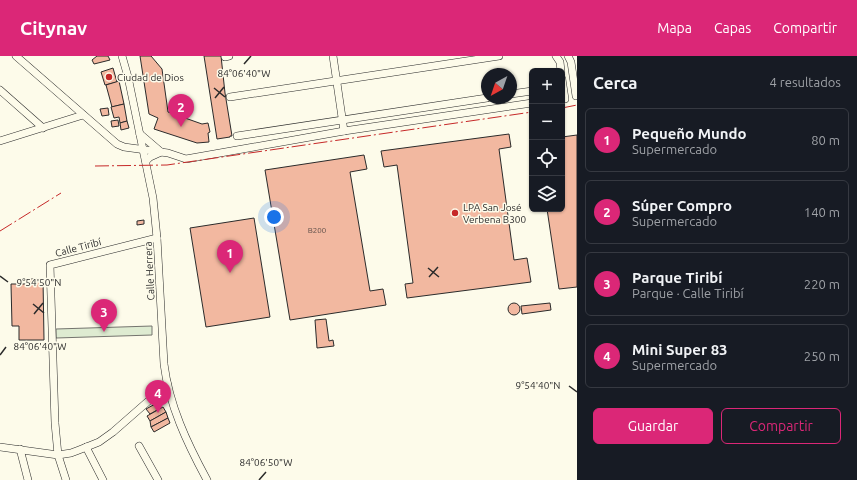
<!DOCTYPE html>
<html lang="es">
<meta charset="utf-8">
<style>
:root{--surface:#171b24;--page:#242831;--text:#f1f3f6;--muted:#9ea1a6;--line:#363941;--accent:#db2777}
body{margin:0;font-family:Ubuntu,sans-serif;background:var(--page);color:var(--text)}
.controls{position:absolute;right:12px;top:12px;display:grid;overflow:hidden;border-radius:6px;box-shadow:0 1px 3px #0004}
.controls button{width:36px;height:36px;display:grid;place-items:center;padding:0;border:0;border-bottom:1px solid var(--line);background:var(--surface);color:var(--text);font:20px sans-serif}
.compass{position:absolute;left:481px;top:12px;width:36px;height:36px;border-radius:50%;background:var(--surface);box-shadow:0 1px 3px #0004;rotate:220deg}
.you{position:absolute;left:274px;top:161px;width:14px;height:14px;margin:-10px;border:3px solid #fff;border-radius:50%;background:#1a73e8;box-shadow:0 0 0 6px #1a73e833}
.badge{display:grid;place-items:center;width:26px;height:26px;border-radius:50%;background:var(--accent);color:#fff;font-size:13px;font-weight:700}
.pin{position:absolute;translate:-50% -33px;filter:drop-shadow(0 1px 2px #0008)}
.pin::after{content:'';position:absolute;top:21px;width:14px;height:12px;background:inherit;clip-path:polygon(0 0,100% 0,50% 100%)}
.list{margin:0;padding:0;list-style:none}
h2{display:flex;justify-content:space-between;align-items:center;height:52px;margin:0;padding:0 16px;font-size:17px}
h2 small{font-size:13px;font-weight:400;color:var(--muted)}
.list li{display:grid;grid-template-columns:26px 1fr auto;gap:12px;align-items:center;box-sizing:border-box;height:64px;margin:0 8px 8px;padding:0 8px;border:1px solid var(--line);border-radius:6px}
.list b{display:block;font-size:15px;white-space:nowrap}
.list p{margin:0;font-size:13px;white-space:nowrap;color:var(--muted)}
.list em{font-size:13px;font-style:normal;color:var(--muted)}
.actions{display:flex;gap:8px;padding:12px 16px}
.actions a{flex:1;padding:9px 0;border:1px solid var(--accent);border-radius:6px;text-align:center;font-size:14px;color:var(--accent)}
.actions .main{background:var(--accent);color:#fff}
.icon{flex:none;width:22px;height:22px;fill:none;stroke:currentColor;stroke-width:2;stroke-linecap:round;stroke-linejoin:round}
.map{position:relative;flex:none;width:577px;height:424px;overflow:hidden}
header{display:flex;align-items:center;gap:24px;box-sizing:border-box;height:56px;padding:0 20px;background:var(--accent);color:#fff}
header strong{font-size:19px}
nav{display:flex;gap:22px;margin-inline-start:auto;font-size:14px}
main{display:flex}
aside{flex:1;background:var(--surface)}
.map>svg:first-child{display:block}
.green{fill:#deebd1;stroke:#74746e}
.building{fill:#f2b8a0;stroke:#2b2b2b}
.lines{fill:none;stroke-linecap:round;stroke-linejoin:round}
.minor-casing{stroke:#2b2b2b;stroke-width:8}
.minor{stroke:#fdfbea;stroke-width:7}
.power{stroke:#c62828;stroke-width:1;stroke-dasharray:14 3 2 3;stroke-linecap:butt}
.ticks{fill:none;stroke:#2b2b2b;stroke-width:1.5}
.poi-dot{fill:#c62828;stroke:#fdfbea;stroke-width:1.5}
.labels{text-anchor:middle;stroke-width:3;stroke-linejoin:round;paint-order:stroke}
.number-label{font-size:8px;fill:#5d4e48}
.poi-label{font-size:10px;fill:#2b2b2b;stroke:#fdfbea;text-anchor:start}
.street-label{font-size:10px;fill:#2b2b2b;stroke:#fdfbea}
.ticks-label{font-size:10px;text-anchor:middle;fill:#2b2b2b;stroke:#fdfbea;stroke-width:3;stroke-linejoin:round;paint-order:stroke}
</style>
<header>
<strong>Citynav</strong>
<nav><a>Mapa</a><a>Capas</a><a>Compartir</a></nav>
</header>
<main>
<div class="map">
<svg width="577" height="424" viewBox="0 0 577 424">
<rect width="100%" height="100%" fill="#fdfbea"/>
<!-- green -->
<path class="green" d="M 152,270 L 152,279 L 56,282 L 56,273 Z"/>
<!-- building -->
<g class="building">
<path d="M 97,0 L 108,0 L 110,4 L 94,8 L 92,4 Z"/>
<path d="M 140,0 L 151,0 L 162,13 L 168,56 L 202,68 L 208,67 L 210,76 L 208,77 L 209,86 L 197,87 L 154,73 L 158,62 L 149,58 Z"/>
<path d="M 204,0 L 221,0 L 225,37 L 232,80 L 230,80 L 230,81 L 217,83 Z"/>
<path d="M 113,12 L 117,26 L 105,29 L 101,16 Z"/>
<path d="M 119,25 L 124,48 L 112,51 L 106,29 Z"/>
<path d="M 124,48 L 127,65 L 120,67 L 119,61 L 114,62 L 111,51 Z"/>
<path d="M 108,52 L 109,59 L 102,60 L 100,53 Z"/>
<path d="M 118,64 L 119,70 L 112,71 L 111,65 Z"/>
<path d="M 127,65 L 129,72 L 121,74 L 120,67 Z"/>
<path d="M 509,78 L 511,91 L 499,93 L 514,204 L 527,202 L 531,226 L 407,242 L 405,228 L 413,227 L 397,109 L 384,111 L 381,95 Z"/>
<path d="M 577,79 L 577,231 L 559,233 L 547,153 L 562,153 L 562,81 Z"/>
<path d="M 364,99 L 367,113 L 350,116 L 370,235 L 383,233 L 386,249 L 290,264 L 265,114 Z"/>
<path d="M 254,162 L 270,261 L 206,271 L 190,172 Z"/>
<path d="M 144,164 L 144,168 L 137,169 L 137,165 Z"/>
<path d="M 28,223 L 43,223 L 44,284 L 19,284 L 19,270 L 12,270 L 11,228 L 28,228 Z"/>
<circle cx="514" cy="253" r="6"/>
<path d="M 550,247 L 551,254 L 522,258 L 521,250 Z"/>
<path d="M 326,263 L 329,285 L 333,284 L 334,290 L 317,292 L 315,264 Z"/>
<path d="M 157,347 L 161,352 L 150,358 L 146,353 Z"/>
<path d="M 163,351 L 166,356 L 150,365 L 147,360 Z"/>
<path d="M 166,356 L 168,362 L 151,371 L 150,365 Z"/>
<path d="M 168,362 L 170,367 L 154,376 L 151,371 Z"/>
</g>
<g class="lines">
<!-- minor casing -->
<g class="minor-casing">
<g id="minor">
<path d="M 16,0 L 117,88 L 124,91 L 168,97 L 186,103 L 344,75 L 532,47"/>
<path d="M 122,0 L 128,21 L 153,142 L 157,182 L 164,308 C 169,349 187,387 207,424"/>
<path d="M 333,0 L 344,75"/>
<path d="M 556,0 L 560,6 L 561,15"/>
<path d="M 568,0 L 571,6 L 576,40"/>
<path d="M 225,1 L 229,0"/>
<path d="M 562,23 L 565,43"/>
<path d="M 0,34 L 43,72"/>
<path d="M 511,38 L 532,35"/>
<path d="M 230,41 L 499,0"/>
<path d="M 140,78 L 161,96 L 150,101 L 146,105"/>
<path d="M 237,80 L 487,42"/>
<path d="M 0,85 L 83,59"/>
<path d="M 139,390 L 158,424"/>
<path d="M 0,391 L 58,399 L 71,397 L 79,394 L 99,386 L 113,376 L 153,341 L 167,327"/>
<path d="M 86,391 L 103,424"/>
<path d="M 20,393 L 28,424"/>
<path d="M 66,424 L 58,399 L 55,367 L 50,209 L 157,182"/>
</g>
</g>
<!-- minor -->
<use href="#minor" class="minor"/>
<!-- power -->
<g class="power">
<path d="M 562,52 L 577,49"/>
<path d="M 95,110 L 167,109 L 532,56"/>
<path d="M 0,175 L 61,137"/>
</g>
</g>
<!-- ticks -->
<path class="ticks" d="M 244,8 L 251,0M 214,32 L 225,41M 215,42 L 224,31M 428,212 L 439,221M 0,220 L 8,226M 429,221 L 438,211M 33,248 L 44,257M 34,258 L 43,247M 0,299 L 6,291M 569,330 L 577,336M 259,424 L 266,416"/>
<!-- markers -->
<g class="poi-dot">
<circle cx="109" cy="21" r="4"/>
<circle cx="455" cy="157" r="4"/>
</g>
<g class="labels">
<!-- number labels -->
<g class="number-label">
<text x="317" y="177">B200</text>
</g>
<!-- poi labels -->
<g class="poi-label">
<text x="117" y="25">Ciudad de Dios</text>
<text x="463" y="155">LPA San José<tspan x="463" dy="12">Verbena B300</tspan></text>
</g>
<!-- street labels -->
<g class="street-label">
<text transform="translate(78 191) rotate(-15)" y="4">Calle Tiribí</text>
<text transform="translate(149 215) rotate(-93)" y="4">Calle Herrera</text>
</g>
</g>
<g class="ticks-label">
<text x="244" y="21">84°06'40"W</text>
<text x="39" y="230">9°54'50"N</text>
<text x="40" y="294">84°06'40"W</text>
<text x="538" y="333">9°54'40"N</text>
<text x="266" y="410">84°06'50"W</text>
</g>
</svg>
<div class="controls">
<button>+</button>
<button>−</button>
<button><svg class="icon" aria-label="locate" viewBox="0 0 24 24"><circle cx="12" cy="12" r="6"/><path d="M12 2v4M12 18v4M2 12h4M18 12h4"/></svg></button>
<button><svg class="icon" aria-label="layers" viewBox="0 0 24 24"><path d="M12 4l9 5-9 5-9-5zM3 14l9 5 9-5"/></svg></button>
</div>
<svg class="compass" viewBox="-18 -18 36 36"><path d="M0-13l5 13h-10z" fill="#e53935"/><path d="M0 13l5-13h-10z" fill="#9ea1a6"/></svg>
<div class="you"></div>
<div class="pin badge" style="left:230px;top:217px">1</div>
<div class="pin badge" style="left:181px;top:71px">2</div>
<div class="pin badge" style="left:104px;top:276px">3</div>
<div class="pin badge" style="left:158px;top:357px">4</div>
</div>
<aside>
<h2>Cerca<small>4 resultados</small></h2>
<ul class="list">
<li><span class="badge">1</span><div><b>Pequeño Mundo</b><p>Supermercado</p></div><em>80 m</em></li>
<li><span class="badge">2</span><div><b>Súper Compro</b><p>Supermercado</p></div><em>140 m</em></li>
<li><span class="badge">3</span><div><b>Parque Tiribí</b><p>Parque · Calle Tiribí</p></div><em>220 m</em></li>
<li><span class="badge">4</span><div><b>Mini Super 83</b><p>Supermercado</p></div><em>250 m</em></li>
</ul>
<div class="actions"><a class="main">Guardar</a><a>Compartir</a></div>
</aside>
</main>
